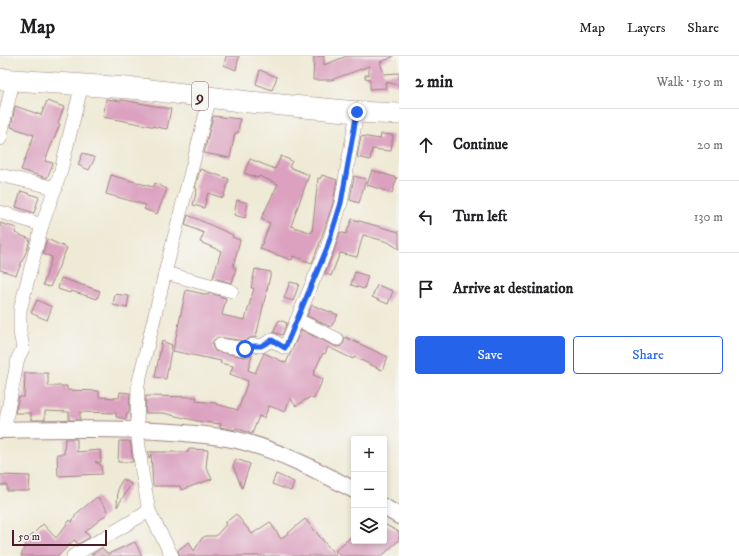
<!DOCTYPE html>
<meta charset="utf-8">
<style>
:root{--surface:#fff;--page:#f6f6f6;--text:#202124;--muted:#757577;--line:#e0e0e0;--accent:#2563eb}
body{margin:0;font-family:"IM FELL DW Pica",serif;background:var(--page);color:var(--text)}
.controls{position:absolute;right:12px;bottom:12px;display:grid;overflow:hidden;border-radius:4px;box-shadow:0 2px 6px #0003}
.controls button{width:36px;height:36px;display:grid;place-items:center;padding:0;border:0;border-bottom:1px solid var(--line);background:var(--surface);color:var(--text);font:20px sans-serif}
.scale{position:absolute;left:12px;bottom:10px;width:95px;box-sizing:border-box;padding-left:4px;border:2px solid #4a1f2b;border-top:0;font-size:11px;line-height:14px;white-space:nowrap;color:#4a1f2b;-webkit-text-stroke:3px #f6f6f2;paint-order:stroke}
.stop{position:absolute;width:12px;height:12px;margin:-9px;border:3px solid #2563eb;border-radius:50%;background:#fff}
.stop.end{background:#2563eb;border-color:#fff;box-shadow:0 1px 4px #0008}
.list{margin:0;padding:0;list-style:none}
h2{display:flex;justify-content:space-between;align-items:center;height:52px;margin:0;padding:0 16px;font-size:17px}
h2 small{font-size:13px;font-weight:400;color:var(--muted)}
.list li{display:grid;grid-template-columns:26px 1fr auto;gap:12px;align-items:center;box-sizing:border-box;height:72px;padding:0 16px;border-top:1px solid var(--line)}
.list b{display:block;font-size:15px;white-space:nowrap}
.list em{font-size:13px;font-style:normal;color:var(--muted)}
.actions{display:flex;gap:8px;padding:12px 16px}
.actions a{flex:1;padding:9px 0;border:1px solid var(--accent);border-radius:4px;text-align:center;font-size:14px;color:var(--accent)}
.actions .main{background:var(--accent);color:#fff}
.icon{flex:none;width:22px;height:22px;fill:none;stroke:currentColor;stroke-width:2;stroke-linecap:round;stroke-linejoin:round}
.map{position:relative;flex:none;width:399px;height:500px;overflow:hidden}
header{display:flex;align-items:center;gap:24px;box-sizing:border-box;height:56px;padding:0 20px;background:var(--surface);border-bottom:1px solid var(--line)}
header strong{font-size:19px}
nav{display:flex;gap:22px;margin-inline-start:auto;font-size:14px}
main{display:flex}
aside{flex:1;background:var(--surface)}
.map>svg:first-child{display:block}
.building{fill:#dba1bf}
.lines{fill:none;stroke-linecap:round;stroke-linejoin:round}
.minor-casing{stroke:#9c8480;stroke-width:14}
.tertiary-casing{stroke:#9c8480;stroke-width:18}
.trunk-casing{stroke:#9c8480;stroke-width:22}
.minor{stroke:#fff;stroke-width:13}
.tertiary{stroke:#fff;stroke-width:16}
.trunk{stroke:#fff;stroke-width:21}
.route{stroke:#2563eb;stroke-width:5}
.labels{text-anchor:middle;stroke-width:3.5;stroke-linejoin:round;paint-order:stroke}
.shield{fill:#f6f6f2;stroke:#7e6067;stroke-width:1}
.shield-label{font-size:16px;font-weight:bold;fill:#4a1f2b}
</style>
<header>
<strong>Map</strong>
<nav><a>Map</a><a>Layers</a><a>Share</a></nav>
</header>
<main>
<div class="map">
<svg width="399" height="500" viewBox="0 0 399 500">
<rect width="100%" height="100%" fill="#f6f6f2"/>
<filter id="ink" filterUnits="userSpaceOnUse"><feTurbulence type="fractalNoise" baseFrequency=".025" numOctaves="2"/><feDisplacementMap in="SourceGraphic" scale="8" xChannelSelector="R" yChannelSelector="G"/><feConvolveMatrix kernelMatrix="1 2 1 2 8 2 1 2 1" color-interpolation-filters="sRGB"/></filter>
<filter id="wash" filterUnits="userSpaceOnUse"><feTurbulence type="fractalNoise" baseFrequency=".012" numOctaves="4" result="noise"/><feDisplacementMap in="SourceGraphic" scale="16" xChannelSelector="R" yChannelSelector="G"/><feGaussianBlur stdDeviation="0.9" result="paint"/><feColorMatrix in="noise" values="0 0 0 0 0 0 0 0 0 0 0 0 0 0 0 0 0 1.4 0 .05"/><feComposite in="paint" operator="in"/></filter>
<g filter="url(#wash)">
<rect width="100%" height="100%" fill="#efead6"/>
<g id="blocks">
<!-- building -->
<g class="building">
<path d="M 226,0 L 239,0 L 236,14 L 224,9 Z"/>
<path d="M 314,0 L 324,0 L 324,9 L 347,0 L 393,0 L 393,1 L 380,6 L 384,18 L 399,17 L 399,29 L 385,26 L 386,32 L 370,33 L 370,23 L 365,22 L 365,19 L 369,19 L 369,10 L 331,24 L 313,24 Z"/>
<path d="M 260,14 L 277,21 L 272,34 L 256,28 Z"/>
<path d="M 106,43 L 121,45 L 121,44 L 123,44 L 171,53 L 167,73 L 103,61 Z"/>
<path d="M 47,45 L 64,51 L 58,67 L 60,68 L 45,105 L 53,107 L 47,122 L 21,114 L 34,79 L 11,71 L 15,50 L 41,59 Z"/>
<path d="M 213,60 L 240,63 L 238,77 L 235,77 L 230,102 L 204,97 Z"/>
<path d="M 381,78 L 393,79 L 391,95 L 372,93 L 370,104 L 357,101 L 361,80 L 380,83 Z"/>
<path d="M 83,97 L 95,102 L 89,114 L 78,109 Z"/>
<path d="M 281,100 L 292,105 L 289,111 L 309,119 L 291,170 L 312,177 L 318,122 L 320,123 L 322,119 L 337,124 L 333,147 L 319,189 L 312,207 L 293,200 L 292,204 L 260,193 L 270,167 L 261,163 L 278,128 L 259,120 L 258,122 L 244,117 L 250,103 L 275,113 Z"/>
<path d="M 200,113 L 229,123 L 223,142 L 208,137 L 204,152 L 193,149 L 197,133 L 195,132 Z"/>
<path d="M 372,114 L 397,122 L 392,137 L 367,129 Z"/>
<path d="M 111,119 L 153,131 L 155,127 L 167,133 L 157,158 L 144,153 L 146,149 L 106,138 Z"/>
<path d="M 354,120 L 366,123 L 359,147 L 350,144 Z"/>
<path d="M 21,135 L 39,141 L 34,157 L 16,151 Z"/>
<path d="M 237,144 L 248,147 L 245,162 L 234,159 Z"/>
<path d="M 188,159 L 233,179 L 232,181 L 240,184 L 233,211 L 236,212 L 232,227 L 213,222 L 221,195 L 200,186 L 204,177 L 185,169 Z"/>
<path d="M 352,163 L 399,176 L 399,193 L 388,186 L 363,179 L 357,201 L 340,197 L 331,220 L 325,217 L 334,195 L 340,176 L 346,178 Z"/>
<path d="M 0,167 L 17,172 L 15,177 L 30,183 L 27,194 L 16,219 L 0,214 Z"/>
<path d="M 47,183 L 67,192 L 50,231 L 43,229 L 52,201 L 43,198 Z"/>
<path d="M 255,213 L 271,216 L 256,281 L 250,282 L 244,285 L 218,281 L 214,284 L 212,287 L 213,292 L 215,295 L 244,301 L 252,299 L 248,314 L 255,317 L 264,297 L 286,307 L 301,274 L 337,291 L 341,290 L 344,287 L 345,281 L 388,301 L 382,314 L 354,301 L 353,303 L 328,291 L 325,298 L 323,297 L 314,316 L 313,319 L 323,323 L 314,343 L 310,341 L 296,350 L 290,342 L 285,356 L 269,350 L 264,362 L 259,360 L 252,378 L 236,372 L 235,374 L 220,371 L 221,368 L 202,366 L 163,357 L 145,357 L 146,340 L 197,341 L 196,345 L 216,347 L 216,348 L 238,354 L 248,325 L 230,318 L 233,310 L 220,307 L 221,305 L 173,295 L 186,234 L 208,239 L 209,237 L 226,242 L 222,259 L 245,264 L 254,232 L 251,232 Z"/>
<path d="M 355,216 L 368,220 L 364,233 L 351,229 Z"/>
<path d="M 61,222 L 100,235 L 97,243 L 71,235 L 70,237 L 58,233 Z"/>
<path d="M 290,226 L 299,228 L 293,245 L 284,242 Z"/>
<path d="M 377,229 L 393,235 L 388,248 L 372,241 Z"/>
<path d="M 115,238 L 129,240 L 127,252 L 113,249 Z"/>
<path d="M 37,244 L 52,251 L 47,264 L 31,257 Z"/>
<path d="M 312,249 L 338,259 L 331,271 L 307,260 Z"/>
<path d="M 279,264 L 287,267 L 282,279 L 273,276 Z"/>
<path d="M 162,285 L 172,289 L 166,323 L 155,321 Z"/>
<path d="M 25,317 L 48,317 L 48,330 L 67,330 L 67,334 L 99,335 L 99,341 L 119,342 L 120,336 L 130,337 L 129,357 L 127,357 L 126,363 L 116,361 L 116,357 L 80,356 L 80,364 L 69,364 L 69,356 L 45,355 L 45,364 L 31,364 L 31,357 L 15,357 L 19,341 L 24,341 Z"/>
<path d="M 65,383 L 77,383 L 77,396 L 100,394 L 101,406 L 95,406 L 101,409 L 102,418 L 58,420 L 57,398 L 64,398 Z"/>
<path d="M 119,385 L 130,385 L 133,406 L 118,406 Z"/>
<path d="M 189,393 L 208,394 L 206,411 L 212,423 L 181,434 L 180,430 L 153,430 L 151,398 L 149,403 L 148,396 L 188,396 Z"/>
<path d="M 236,403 L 250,408 L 242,432 L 233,410 Z"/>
<path d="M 276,418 L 294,426 L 291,435 L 272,428 Z"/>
<path d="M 0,419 L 30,420 L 29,435 L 7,435 L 7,429 L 0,429 Z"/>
<path d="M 123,423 L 131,428 L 117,451 L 118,431 Z"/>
<path d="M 97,441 L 106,452 L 107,458 L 85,476 L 90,481 L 78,488 L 74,484 L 58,500 L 21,500 L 28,483 L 43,468 L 56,482 L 70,464 L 72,466 L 77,457 Z"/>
<path d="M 236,458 L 252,478 L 270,466 L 281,483 L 305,463 L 336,500 L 180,500 L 178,494 L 189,486 L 194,495 L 202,482 L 206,480 L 216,480 L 226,468 L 225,467 Z"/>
<path d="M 384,468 L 399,476 L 399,484 L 382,500 L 340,500 L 335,495 L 354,478 L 354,485 L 384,485 Z"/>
<path d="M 135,486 L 142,500 L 93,500 L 91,499 L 102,492 L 108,498 Z"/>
</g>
</g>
</g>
<g filter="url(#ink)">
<use href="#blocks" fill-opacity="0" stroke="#9c8480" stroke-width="1"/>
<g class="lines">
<!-- minor casing -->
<g class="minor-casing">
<g id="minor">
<path d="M 0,83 L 13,24"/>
<path d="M 0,119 L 56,132"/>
<path d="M 0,156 L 42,169"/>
<path d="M 165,217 L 232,235"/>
<path d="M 298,264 L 337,283"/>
<path d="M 220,289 L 245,293 L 253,289 L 261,290 L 272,284 L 285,292 L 327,192 L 341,147 L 357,56"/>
<path d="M 4,374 L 18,302 L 23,292 L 20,276 L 20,254 L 42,169 L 60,118 L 82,28"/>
<path d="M 73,500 L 149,455"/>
<path d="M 172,500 L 149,455 L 142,416 L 137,373 L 138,329 L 165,217 L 210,41"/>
</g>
</g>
<!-- tertiary casing -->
<g class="tertiary-casing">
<g id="tertiary">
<path d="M 0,374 C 58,373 116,372 173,376 C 194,378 216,379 237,384 C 278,394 317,414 354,434"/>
<path d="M 384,451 L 399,460"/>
</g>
</g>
<!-- trunk casing -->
<g class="trunk-casing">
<path id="trunk" d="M 0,23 L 142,33 L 249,46 L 357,56 L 399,58"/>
</g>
<!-- minor -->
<use href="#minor" class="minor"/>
<!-- tertiary -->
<use href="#tertiary" class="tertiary"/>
<!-- trunk -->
<use href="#trunk" class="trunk"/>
</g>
</g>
<g class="lines" filter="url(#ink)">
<!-- route -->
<path class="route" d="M 245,293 L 253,290 L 261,290 L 272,284 L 285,292 L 327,192 L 341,147 L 357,56"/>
</g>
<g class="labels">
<!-- shield labels -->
<rect class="shield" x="192" y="26" width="16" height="28" rx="3"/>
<g class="shield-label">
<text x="200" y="46">9</text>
</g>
</g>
</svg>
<div class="controls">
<button>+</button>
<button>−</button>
<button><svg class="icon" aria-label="layers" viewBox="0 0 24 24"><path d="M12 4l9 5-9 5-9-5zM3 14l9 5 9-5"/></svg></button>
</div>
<div class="scale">50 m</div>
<div class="stop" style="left:245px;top:293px"></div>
<div class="stop end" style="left:357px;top:56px"></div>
</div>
<aside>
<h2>2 min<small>Walk · 150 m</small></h2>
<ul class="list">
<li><svg class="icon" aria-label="ahead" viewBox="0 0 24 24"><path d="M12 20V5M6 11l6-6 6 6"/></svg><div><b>Continue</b></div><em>20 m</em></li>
<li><svg class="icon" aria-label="left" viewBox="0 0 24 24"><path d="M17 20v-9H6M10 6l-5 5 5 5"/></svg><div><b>Turn left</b></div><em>130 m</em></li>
<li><svg class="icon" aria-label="arrive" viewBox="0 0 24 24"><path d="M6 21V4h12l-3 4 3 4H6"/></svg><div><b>Arrive at destination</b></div></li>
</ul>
<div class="actions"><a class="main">Save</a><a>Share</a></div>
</aside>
</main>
